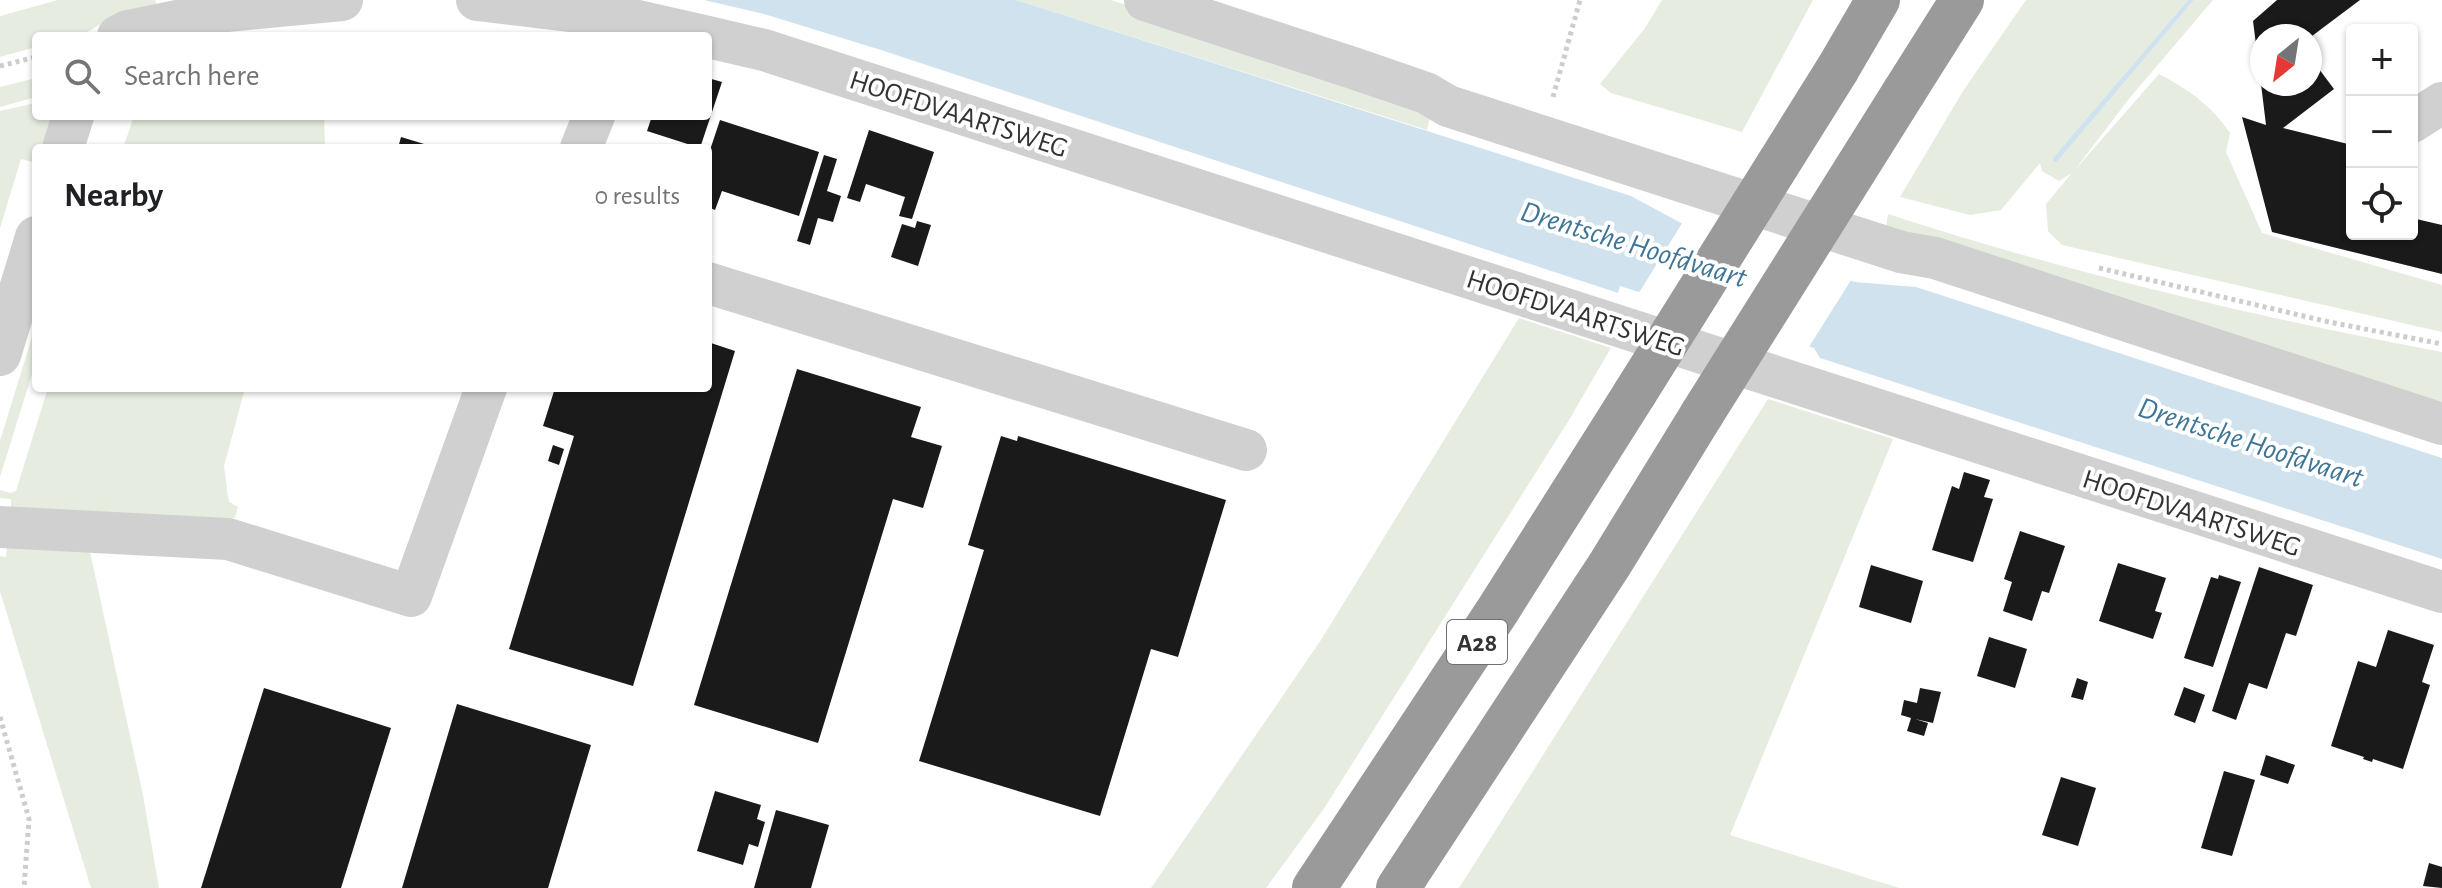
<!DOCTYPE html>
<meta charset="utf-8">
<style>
:root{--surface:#fff;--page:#f6f6f6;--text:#202124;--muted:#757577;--line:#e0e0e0}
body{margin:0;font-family:"Alegreya Sans",sans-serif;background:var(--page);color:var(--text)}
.controls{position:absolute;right:24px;top:24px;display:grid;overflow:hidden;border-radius:8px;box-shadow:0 2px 6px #0004}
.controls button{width:72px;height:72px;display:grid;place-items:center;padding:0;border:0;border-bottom:2px solid var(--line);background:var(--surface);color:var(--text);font:40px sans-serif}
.compass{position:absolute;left:2250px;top:24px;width:72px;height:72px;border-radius:50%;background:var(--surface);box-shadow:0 2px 6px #0004;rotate:210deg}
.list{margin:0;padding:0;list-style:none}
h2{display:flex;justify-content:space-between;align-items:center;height:104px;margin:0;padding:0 32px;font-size:34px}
h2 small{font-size:26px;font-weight:400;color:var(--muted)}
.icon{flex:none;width:44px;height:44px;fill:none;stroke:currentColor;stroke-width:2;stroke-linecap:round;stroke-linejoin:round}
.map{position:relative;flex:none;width:2442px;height:888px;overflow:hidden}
.search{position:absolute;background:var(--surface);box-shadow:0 2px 6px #0004;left:32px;top:32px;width:680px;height:88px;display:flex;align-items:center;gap:20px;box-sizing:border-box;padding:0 28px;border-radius:8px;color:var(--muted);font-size:30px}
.panel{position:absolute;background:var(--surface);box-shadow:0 2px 6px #0004;left:32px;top:144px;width:680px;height:248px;border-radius:8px}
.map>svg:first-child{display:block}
.green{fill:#e6ecdf}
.water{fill:#cfe2ee}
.pier{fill:#fff}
.building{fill:#1a1a1a}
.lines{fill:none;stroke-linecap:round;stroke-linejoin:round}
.path{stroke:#cdcdcd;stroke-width:5;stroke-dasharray:4 4;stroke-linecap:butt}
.minor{stroke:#d0d0d0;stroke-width:42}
.highway{stroke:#9a9a9a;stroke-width:44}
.highway-bridge{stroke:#9a9a9a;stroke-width:44}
.labels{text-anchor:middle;stroke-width:8;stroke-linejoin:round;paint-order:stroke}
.shield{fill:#fff;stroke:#707070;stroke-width:2}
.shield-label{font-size:26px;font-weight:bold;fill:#333}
.street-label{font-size:28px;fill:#333;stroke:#fff}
.water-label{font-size:30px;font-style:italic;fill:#3f7597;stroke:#fff}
</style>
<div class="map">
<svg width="2442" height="888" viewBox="0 0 2442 888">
<rect width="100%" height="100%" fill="#fff"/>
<!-- green -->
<g class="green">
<path d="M 58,0 L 155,0 L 157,5 L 101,24 L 80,36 L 36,36 L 36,47 L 0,57 L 0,16 Z"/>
<path d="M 1016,0 L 1111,0 L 1407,99 L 1430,116 L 1427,130 Z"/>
<path d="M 1662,0 L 1813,0 L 1742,132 L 1611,93 L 1600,84 L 1645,28 Z"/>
<path d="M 2026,0 L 2188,0 L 2052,159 L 2054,162 L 2057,162 L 2194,0 L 2213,0 L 2128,100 L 2074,171 L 2159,74 C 2188,89 2212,106 2230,133 L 2226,152 L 2262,233 L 2442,285 L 2442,332 L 2062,245 L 2048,231 L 2046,204 L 2072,173 L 2059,181 L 2042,171 L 2040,163 L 2001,210 L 1970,215 L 1900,197 L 1963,91 Z"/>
<path d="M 36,78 L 36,97 L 0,107 L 0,87 Z"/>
<path d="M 36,103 L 36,116 L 51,116 L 41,148 L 36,148 L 36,163 L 21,159 L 0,228 L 0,111 Z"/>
<path d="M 134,116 L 324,116 L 325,148 L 123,148 Z"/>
<path d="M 1888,214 C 2069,273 2255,317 2442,352 L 2442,409 L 1886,226 Z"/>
<path d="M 1519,318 L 1611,348 L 1569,420 L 1323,810 L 1266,888 L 1151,888 L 1321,640 Z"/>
<path d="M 36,324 L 36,361 L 0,477 L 0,441 Z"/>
<path d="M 48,388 L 245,388 L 224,466 L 228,497 L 229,502 L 238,507 L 235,518 L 109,516 L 11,511 L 11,499 L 0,498 L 0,490 L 10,493 L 16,491 Z"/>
<path d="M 1768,399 L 1893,439 L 1730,835 L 1899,888 L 1459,888 Z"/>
<path d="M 88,543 L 143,795 L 159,888 L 91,888 L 0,591 L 0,556 L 6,557 L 7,546 Z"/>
</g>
<!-- water -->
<g class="water">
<path d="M 704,0 L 1016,0 L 1631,196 L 1681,223 L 1855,282 L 1916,287 L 2442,458 L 2442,559 L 1820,358 L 1814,348 L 1620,286 L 1618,293 L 881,50 L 764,14 Z"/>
<path d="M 2188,0 L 2194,0 L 2057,162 L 2054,162 L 2052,159 Z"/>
</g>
<!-- pier -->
<path class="pier" d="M 1684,220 L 1853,277 L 1807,350 L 1637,296 Z"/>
<!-- building -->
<g class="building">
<path d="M 2277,0 L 2360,0 L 2312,36 L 2262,36 L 2260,76 L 2253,21 Z"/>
<path d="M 2310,57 L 2334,89 L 2283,128 L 2352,145 L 2352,234 L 2412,234 L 2412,218 L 2442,225 L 2442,274 L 2272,232 L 2242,117 L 2266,125 L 2261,84 L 2310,84 Z"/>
<path d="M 708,78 L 722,82 L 700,148 L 647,131 L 652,116 L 708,116 Z"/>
<path d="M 720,120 L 819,152 L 799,216 L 722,191 L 715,210 L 708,207 L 708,156 Z"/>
<path d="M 869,130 L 934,152 L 912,219 L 899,216 L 905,197 L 866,184 L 860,202 L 847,198 Z"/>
<path d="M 401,137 L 434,147 L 434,148 L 398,148 Z"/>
<path d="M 824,155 L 837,159 L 827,191 L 841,196 L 833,222 L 818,218 L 810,245 L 797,241 Z"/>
<path d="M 917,221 L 931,225 L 918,266 L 891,257 L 902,224 L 915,228 Z"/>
<path d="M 708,342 L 735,351 L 633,686 L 509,649 L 574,436 L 543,426 L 555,388 L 708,388 Z"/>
<path d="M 797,369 L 921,407 L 911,437 L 942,446 L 923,508 L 893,499 L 818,743 L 694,705 Z"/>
<path d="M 1001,436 L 1017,441 L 1018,436 L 1226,500 L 1178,657 L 1151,649 L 1100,816 L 919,761 L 984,550 L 968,545 Z"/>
<path d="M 553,445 L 564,449 L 559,465 L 548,461 Z"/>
<path d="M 1964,472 L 1990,480 L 1984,497 L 1993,499 L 1973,562 L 1932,550 L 1952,486 L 1959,489 Z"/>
<path d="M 2020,531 L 2065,546 L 2049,593 L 2042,591 L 2032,621 L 2003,611 L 2012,582 L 2004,579 Z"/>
<path d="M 2118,563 L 2166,578 L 2155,611 L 2162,613 L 2153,639 L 2099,621 Z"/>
<path d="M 1871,565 L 1923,581 L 1911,623 L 1859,607 Z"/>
<path d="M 2259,567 L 2313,585 L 2296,636 L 2286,633 L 2267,689 L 2249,683 L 2236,720 L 2212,711 Z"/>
<path d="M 2219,575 L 2241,582 L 2213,667 L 2184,658 L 2211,577 L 2218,579 Z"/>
<path d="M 2388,630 L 2434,645 L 2422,682 L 2430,685 L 2403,769 L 2373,759 L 2372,762 L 2363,759 L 2364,757 L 2331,746 L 2358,661 L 2376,667 Z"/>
<path d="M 1989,637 L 2027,649 L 2015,688 L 1977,676 Z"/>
<path d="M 2077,678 L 2088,682 L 2083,700 L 2071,697 Z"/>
<path d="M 2184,687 L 2205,695 L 2195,723 L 2174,715 Z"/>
<path d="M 264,688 L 391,728 L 341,888 L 201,888 Z"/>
<path d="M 1920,688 L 1941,692 L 1933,723 L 1915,719 L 1928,723 L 1924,736 L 1907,731 L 1911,718 L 1901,715 L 1904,700 L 1917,703 Z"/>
<path d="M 457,704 L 591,745 L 548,888 L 402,888 Z"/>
<path d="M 2266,755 L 2295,765 L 2288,784 L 2260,775 Z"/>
<path d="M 2224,771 L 2255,780 L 2232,856 L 2201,848 Z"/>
<path d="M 2061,777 L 2096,788 L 2078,846 L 2042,835 Z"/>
<path d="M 715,791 L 761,805 L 757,819 L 765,822 L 758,847 L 749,844 L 743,865 L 697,851 Z"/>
<path d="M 776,810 L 829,825 L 811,888 L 754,888 Z"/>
<path d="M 2429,863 L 2442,867 L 2442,888 L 2423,886 Z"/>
</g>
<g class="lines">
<!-- path -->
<g class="path">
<path d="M 0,66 L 36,57"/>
<path d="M 1553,97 L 1580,0"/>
<path d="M 2099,268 L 2329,322 L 2442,344"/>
<path d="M 0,717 L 29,819 L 24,888"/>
</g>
<!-- minor -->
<g class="minor">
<path d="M 477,0 L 620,17 L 704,36"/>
<path d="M 1145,0 L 1356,69 L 1426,93 L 1448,106 L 1901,252 L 1935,258 L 2442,424"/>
<path d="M 118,36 L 128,31 L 226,11 L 342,0"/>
<path d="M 708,37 L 764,50 L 2442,592"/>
<path d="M 2412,122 L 2442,103"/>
<path d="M 63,148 L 73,116"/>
<path d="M 581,148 L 594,116"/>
<path d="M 708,283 L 1246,450"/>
<path d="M 0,355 L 36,237"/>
<path d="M 0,527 L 228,539 L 411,596 L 486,388"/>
</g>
<!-- highway -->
<g class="highway">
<path d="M 1837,70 L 1878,0"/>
<path d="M 1904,92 L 1962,0"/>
<path d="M 1314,888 L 1498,610 L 1635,393"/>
<path d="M 1398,888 L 1610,564 L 1702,414"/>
</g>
<!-- highway-bridge -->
<g class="highway-bridge">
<path d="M 1635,393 L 1837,70"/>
<path d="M 1702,414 L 1904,92"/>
</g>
</g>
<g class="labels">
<!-- shield labels -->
<rect class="shield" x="1447" y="620" width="60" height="44" rx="6"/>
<g class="shield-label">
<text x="1477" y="651">A28</text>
</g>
<!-- street labels -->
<g class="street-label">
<text transform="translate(959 113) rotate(18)" y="10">HOOFDVAARTSWEG</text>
<text transform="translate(1576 312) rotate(18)" y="10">HOOFDVAARTSWEG</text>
<text transform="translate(2192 512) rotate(18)" y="10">HOOFDVAARTSWEG</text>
</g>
<!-- water labels -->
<g class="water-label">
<text transform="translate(1634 244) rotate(17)" y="10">Drentsche Hoofdvaart</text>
<text transform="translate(2251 442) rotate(18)" y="10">Drentsche Hoofdvaart</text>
</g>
</g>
</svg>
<div class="controls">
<button>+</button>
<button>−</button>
<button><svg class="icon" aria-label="locate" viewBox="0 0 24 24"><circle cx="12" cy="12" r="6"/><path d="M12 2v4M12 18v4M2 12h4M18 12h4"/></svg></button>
</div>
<svg class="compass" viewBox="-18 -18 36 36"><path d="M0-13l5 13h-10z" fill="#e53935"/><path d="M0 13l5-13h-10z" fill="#757577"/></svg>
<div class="search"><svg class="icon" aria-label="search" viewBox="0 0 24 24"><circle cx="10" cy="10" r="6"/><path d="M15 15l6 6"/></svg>Search here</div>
<section class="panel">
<h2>Nearby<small>0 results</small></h2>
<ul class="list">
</ul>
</section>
</div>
